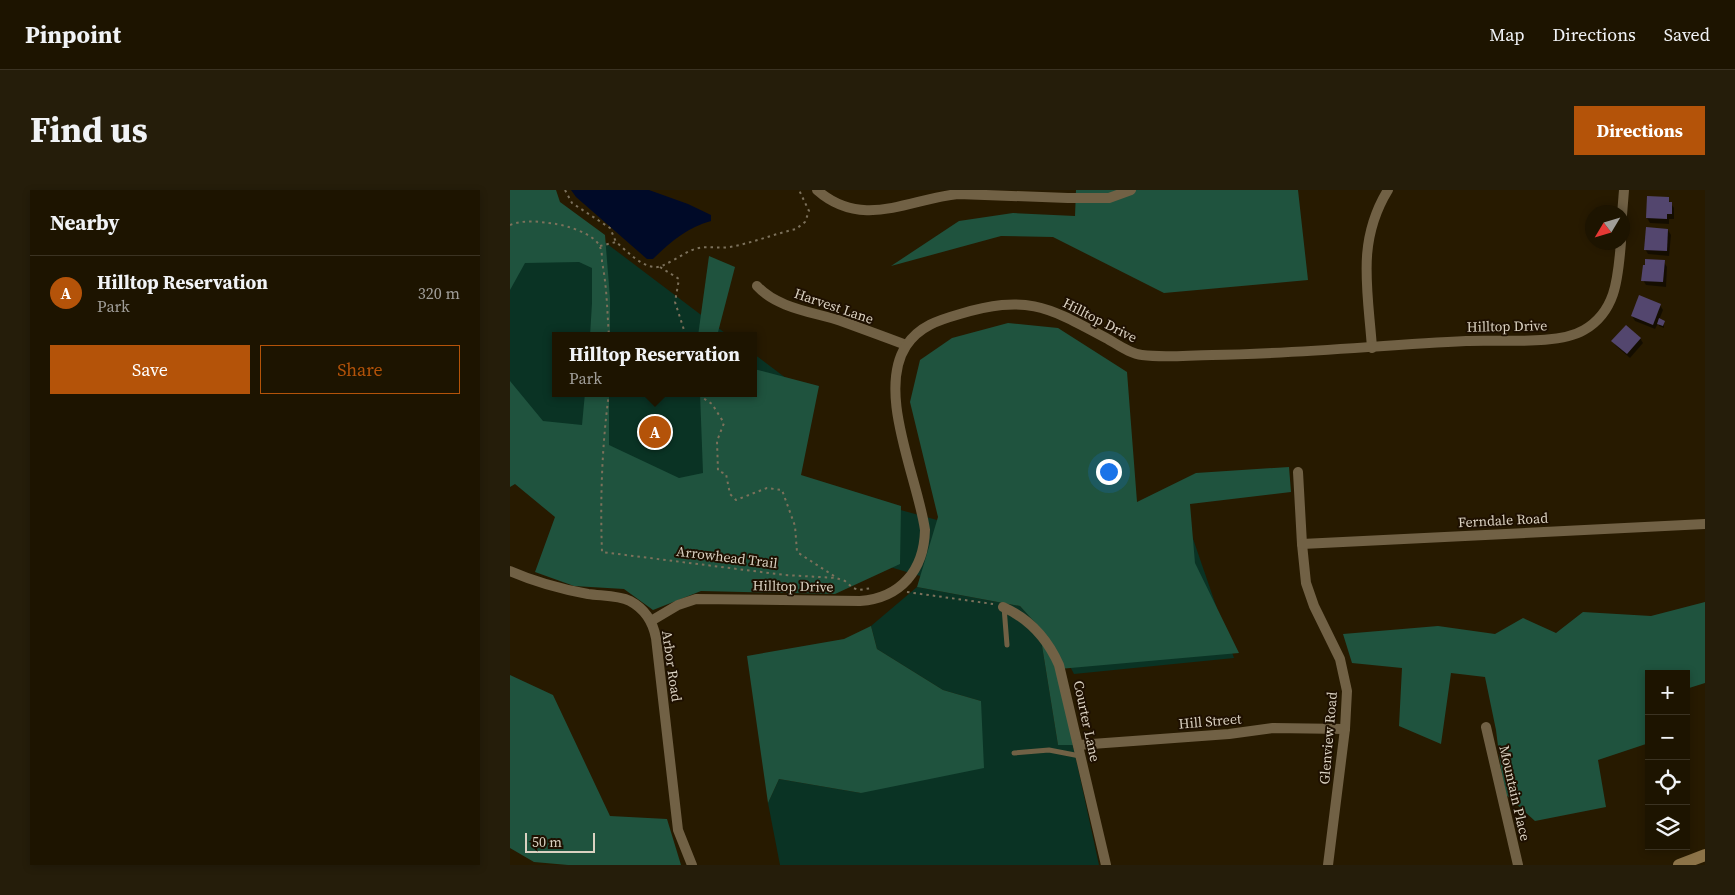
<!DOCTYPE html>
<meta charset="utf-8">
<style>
:root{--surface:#1d1400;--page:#251d0a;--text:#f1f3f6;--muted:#a09e99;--line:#3b3322;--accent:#b45309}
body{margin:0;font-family:"Source Serif 4",serif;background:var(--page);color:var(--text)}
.controls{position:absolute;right:15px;bottom:15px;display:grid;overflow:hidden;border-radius:0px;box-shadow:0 2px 8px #0003}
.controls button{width:45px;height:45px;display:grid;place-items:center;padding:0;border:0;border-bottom:1px solid var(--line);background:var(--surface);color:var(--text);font:25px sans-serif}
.compass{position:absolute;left:1075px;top:15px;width:45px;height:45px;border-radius:50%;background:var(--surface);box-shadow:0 2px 8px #0003;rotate:232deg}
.scale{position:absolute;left:15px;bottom:12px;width:70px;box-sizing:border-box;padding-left:5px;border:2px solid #dad1c1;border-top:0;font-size:14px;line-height:18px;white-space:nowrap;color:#dad1c1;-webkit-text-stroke:4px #1e1000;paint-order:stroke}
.you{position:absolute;left:598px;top:281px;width:18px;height:18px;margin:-12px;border:4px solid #fff;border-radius:50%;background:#1a73e8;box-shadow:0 0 0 8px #1a73e833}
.badge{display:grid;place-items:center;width:32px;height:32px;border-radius:50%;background:var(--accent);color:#fff;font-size:16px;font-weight:700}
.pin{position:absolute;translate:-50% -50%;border:2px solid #fff;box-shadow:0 1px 5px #0006}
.popup{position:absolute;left:42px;top:142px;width:205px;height:65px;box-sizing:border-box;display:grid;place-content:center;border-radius:0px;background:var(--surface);filter:drop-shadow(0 1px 4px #0005);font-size:16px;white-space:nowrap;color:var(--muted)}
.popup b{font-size:19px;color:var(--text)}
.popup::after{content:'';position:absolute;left:50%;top:100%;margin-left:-10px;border:10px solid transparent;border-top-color:var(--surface)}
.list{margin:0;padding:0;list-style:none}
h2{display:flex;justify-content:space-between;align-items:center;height:65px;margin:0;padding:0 20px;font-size:21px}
h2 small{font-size:16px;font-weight:400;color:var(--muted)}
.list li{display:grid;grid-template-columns:32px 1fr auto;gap:15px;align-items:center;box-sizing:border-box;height:75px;padding:0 20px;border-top:1px solid var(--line)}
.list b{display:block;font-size:19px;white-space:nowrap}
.list p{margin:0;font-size:16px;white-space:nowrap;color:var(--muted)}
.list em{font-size:16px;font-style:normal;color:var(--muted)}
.actions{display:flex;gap:10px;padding:15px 20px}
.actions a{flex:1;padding:11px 0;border:1px solid var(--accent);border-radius:0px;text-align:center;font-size:18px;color:var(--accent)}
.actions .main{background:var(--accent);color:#fff}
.icon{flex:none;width:28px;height:28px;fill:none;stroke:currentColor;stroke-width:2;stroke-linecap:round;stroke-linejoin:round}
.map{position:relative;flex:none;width:1195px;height:675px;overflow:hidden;border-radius:0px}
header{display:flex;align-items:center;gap:30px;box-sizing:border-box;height:70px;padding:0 25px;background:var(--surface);border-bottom:1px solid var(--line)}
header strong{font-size:24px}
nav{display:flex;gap:28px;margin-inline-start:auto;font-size:18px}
.intro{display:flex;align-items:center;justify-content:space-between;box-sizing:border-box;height:120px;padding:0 30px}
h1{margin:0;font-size:35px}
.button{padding:12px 22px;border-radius:0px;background:var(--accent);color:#fff;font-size:18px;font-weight:700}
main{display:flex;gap:30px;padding:0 30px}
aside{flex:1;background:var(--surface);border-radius:0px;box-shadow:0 2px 8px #0003}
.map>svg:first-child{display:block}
.green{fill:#0a3324}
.forest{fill:#1f533e}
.water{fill:#000a28}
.shadow{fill:#0007}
.building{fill:#53466e}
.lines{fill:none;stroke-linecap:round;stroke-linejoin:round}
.path{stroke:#7c715b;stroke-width:2;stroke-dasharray:2.5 4;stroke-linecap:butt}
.lane{stroke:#716145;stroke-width:5}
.street{stroke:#716145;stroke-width:10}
.secondary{stroke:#8c7348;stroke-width:12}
.labels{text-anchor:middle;stroke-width:4;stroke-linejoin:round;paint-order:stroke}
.street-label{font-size:14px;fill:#dad1c1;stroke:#1e1000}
</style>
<header>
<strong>Pinpoint</strong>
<nav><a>Map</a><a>Directions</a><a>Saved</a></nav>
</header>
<div class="intro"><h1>Find us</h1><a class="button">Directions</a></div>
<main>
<aside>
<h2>Nearby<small></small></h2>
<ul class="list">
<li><span class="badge">A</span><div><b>Hilltop Reservation</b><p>Park</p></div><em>320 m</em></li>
</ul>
<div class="actions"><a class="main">Save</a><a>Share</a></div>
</aside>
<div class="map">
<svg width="1195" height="675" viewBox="0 0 1195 675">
<rect width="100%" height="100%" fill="#271a00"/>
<!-- green -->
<g class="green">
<path d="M 0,0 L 47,16 L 219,146 L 46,146 L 46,203 L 244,203 L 244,164 L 301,207 L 274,288 L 438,333 L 669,308 L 724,468 L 564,484 L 532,422 L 29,273 L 0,267 Z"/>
<path d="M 407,397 L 510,416 L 529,437 L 548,555 L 563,555 L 589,675 L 270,675 L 258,613 L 269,589 L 351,603 L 471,511 L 433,500 L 367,459 L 361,436 Z"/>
</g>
<!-- forest -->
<g class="forest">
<path d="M 0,0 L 46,0 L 50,12 L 95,45 L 100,108 L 100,146 L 80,146 L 82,113 L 82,78 L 69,72 L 15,73 L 0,100 Z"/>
<path d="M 566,0 L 788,0 L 798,90 L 654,103 L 543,47 L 491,46 L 381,76 L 449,31 L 503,23 L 565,26 Z"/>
<path d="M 199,66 L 225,77 L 207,146 L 188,146 Z"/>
<path d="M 498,133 L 548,138 L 617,182 L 627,312 L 686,283 L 779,277 L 781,302 L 680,314 L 685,373 L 729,463 L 549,479 L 563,555 L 548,555 L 529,437 L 510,416 L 407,397 L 428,327 L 400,212 L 410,170 L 442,148 Z"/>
<path d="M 244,179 L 309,196 L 291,285 L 391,316 L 390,374 L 325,404 L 191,401 L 143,420 L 114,399 L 64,396 L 25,382 L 45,327 L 5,294 L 0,297 L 0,191 L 33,231 L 72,235 L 75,203 L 99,203 L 99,255 L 169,288 L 193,283 L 190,203 L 244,203 Z"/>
<path d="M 1195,412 L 1195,493 L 1176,499 L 1176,484 L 1139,484 L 1139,553 L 1088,570 L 1096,617 L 1025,631 L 994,603 L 986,540 L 975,487 L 941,483 L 931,554 L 889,536 L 892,478 L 842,473 L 833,444 L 928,436 L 985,444 L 1013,428 L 1046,443 L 1073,422 L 1141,426 Z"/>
<path d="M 361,436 L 367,459 L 433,500 L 471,511 L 474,578 L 351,603 L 269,589 L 258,613 L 237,466 L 334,449 Z"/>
<path d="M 0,485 L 43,505 L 100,626 L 157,629 L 171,675 L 58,675 L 24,672 L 0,658 Z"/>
</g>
<!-- water -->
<path class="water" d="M 61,0 L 139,0 L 178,14 L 201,25 L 201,31 C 178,37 159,53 143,69 L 137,69 L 66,7 Z"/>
<!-- shadow -->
<g class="shadow">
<path d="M 1158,9 L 1164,18 L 1164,29 L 1159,29 L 1159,34 L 1140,33 L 1137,28 Z"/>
<path d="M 1158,40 L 1161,45 L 1159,66 L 1138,64 L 1135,59 Z"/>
<path d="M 1154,72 L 1157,77 L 1156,97 L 1136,95 L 1133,90 Z"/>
<path d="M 1150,115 L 1153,120 L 1149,130 L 1154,132 L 1154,138 L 1149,136 L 1148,133 L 1145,139 L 1125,131 L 1122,126 Z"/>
<path d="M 1130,148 L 1133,153 L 1120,168 L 1106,156 L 1103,151 Z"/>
</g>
<!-- building -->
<g class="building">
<path d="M 1137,6 L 1159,7 L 1159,12 L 1162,12 L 1162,24 L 1157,24 L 1157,29 L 1136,28 Z"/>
<path d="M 1136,37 L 1158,39 L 1157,61 L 1134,60 Z"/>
<path d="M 1135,69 L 1155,70 L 1153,92 L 1131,91 L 1133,75 L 1135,75 Z"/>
<path d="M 1129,105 L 1151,114 L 1143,135 L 1121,126 Z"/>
<path d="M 1149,128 L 1155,131 L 1153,136 L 1147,134 Z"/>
<path d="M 1116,135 L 1131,148 L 1117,164 L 1101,151 Z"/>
</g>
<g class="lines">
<!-- path -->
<g class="path">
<path d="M 55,0 L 62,13 L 100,38 L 106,52"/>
<path d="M 0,35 C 15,29 31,32 46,34 C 58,36 85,44 90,57 C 92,61 92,67 92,72 C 97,96 97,121 99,146"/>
<path d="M 90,56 L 106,52 C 117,61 129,75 144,77 C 153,79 174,62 185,59 C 197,55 208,59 220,57 C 242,53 264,44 286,39 L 295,32 L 299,21 L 289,0"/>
<path d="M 150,77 L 169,89 L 165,112 L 175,143 L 178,146"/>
<path d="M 99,203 C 92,255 90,309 92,362 L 275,385 L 326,388 L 335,391 L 343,398 L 349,400 L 362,398"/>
<path d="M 192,203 L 193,208 L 202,214 L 214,233 L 207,251 L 208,281 L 216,284 L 220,304 L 226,310 L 257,298 L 272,300 L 285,336 L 287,362 L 324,386"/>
<path d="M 397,402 L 483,414"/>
</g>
<!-- lane -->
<g class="lane">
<path d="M 494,417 L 497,455"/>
<path d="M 504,563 L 539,560 L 570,566"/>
</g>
<!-- street -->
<g class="street">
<path d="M 307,0 C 352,40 399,9 448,4 L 558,8 L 599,8 L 621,0"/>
<path d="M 1112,25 L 1114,0"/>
<path d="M 247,96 C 267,118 303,122 331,131 C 353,139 375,147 396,155"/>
<path d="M 862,158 C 858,100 846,52 878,0"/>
<path d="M 788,282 L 792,354 L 796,393 L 804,416 L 830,469 L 837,501 L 835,539 L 818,675"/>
<path d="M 792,354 L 1195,334"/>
<path d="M 0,381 C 25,392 51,399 78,404 C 91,406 108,405 120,411 C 135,419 143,432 146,448 L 168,640 L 182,675"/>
<path d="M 493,417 C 520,429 537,448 549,475 L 596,675"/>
<path d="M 141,431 L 168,415 L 186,409 L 350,411 C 391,408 414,380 415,340 C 408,289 366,202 396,156 C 409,136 429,130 450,124 C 518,104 538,117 596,148 C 607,154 620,164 632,165 C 655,168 679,165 702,165 C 787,164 871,155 956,151 C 988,149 1047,156 1074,140 C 1107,121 1108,86 1111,52"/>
<path d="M 976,537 L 1008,675"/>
<path d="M 568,555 L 719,544 L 763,538 L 835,539"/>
</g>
<!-- secondary -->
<path class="secondary" d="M 1169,675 L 1195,665"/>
</g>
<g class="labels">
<!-- street labels -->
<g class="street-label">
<text transform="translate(324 116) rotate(19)" y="5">Harvest Lane</text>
<text transform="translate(590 130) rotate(27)" y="5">Hilltop Drive</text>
<text transform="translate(997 136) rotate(-1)" y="5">Hilltop Drive</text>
<text transform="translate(993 330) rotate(-3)" y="5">Ferndale Road</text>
<text transform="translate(217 367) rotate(7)" y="5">Arrowhead Trail</text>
<text transform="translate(283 396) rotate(1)" y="5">Hilltop Drive</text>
<text transform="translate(162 476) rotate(82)" y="5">Arbor Road</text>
<text transform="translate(577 531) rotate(78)" y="5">Courter Lane</text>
<text transform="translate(700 531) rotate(-5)" y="5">Hill Street</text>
<text transform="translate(818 548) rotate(-85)" y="5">Glenview Road</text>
<text transform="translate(1005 603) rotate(77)" y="5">Mountain Place</text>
</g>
</g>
</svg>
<div class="controls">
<button>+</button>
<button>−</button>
<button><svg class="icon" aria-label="locate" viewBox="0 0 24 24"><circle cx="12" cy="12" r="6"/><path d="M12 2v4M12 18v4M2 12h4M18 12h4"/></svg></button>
<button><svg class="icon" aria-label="layers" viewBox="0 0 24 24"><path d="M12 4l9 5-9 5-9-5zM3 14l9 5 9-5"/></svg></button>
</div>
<svg class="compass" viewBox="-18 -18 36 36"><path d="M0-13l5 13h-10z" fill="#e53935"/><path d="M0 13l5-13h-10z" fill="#a09e99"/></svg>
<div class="scale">50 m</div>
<div class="you"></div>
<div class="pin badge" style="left:145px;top:242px">A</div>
<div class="popup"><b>Hilltop Reservation</b>Park</div>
</div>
</main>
